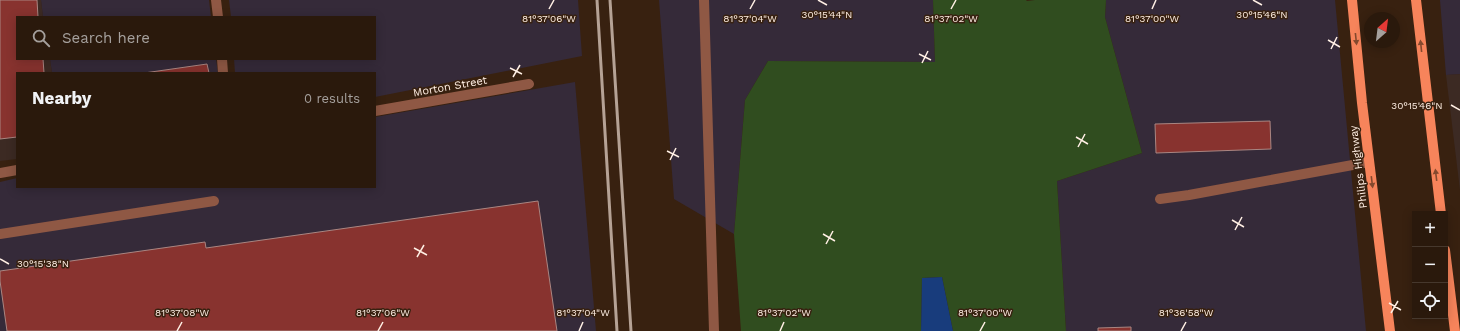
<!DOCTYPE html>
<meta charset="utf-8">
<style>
:root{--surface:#2a190c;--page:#322215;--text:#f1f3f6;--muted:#a5a09d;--line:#46382d}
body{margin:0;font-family:"Work Sans",sans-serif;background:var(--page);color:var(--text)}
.controls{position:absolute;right:12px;bottom:12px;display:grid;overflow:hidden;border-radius:0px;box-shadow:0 2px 10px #0003}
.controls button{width:36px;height:36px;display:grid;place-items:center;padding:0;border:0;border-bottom:1px solid var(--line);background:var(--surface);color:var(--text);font:20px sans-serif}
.compass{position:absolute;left:1364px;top:12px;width:36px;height:36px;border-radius:50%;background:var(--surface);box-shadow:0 2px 10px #0003;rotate:28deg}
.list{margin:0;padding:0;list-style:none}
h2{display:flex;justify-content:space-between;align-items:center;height:52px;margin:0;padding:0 16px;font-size:17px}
h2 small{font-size:13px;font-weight:400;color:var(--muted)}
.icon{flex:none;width:22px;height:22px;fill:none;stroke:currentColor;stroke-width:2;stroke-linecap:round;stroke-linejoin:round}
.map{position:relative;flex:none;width:1460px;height:331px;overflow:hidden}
.search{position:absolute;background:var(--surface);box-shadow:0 2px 10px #0003;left:16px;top:16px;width:360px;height:44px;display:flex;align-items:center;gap:10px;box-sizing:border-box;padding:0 14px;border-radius:0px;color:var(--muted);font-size:15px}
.panel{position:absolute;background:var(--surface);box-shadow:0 2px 10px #0003;left:16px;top:72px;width:360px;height:116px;border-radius:0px}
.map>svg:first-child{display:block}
.commercial{fill:#3c2a23}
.industrial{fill:#352a39}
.green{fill:#304d1f}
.water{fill:#183c7c}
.building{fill:#88332f;stroke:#aa8682}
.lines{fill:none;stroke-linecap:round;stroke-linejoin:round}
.minor{stroke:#8f5844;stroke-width:10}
.major{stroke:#f7845b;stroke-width:10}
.rail{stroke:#b5a295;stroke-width:3}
.oneway{fill:#84492e}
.ticks{fill:none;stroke:#ffefe4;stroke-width:1.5}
.labels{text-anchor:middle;stroke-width:3;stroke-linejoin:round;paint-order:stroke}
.street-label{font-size:11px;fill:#ffefe4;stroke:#382110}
.ticks-label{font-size:10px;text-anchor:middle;fill:#ffefe4;stroke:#382110;stroke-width:3;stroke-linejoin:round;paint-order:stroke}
</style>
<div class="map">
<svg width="1460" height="331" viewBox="0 0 1460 331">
<rect width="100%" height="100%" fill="#382110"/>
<!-- commercial -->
<g class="commercial">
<path d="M 0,0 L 41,0 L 43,17 L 17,17 L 17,59 L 50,59 L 52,73 L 17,73 L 17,159 L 0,161 Z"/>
<path d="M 1460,74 L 1460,190 L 1446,75 Z"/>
</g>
<!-- industrial -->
<g class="industrial">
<path d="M 41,0 L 209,0 L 211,17 L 43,17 Z"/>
<path d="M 229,0 L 578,0 L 582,56 L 375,97 L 375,73 L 235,73 L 234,59 L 375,59 L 375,17 L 231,17 Z"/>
<path d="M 659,0 L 933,0 L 935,62 L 768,61 L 745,100 L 734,234 L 674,199 Z"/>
<path d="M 1106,0 L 1335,0 L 1366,331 L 1066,331 L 1057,181 L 1142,153 L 1105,17 Z"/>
<path d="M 1440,0 L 1460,0 L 1460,74 L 1446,75 Z"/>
<path d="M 50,59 L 216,59 L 218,73 L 52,73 Z"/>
<path d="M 575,82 L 596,331 L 0,331 L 0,182 L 17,178 L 17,187 L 375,187 L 375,117 Z"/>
</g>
<!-- green -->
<path class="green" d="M 933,0 L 1026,0 L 1027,1 L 1035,0 L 1106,0 L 1105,17 L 1142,153 L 1057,181 L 1066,331 L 953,331 L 942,277 L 922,278 L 921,331 L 741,331 L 734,234 L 745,100 L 768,61 L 935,62 Z"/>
<!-- water -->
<path class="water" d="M 942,277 L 953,331 L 921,331 L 922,278 Z"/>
<!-- building -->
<g class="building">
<path d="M 0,0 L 37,0 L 38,17 L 17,17 L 17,59 L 43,59 L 44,73 L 17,73 L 17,137 L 0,139 Z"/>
<path d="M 207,64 L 209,73 L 144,73 Z"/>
<path d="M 1270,121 L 1271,149 L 1156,153 L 1155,124 Z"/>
<path d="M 538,201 L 557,331 L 7,331 L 0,281 L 0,271 L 205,242 L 206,248 Z"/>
<path d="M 1131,327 L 1131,331 L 1098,331 L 1098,328 Z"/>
</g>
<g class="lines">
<!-- minor -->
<g class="minor">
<path d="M 216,0 L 218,17"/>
<path d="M 704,0 L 714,331"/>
<path d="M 222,59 L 223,73"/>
<path d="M 375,111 L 529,84"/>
<path d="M 0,173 L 17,170"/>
<path d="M 1160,199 L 1189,195 L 1369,162"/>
<path d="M 0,234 L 214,201"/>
</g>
<!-- major -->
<g class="major">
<path d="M 1352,0 L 1362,103 L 1390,331"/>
<path d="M 1416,0 L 1441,214"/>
<path d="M 1445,250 L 1455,331"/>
</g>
<!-- rail -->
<g class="rail">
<path d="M 597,0 L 617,331"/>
<path d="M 610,0 L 631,331"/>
</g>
</g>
<!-- one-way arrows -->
<defs><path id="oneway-solid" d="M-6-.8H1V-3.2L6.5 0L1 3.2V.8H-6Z"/></defs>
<g class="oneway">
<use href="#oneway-solid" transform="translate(1356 39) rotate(84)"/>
<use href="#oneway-solid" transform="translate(1421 46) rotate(-96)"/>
<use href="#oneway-solid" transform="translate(1436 175) rotate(-97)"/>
<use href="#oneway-solid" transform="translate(1372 182) rotate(83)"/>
</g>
<!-- ticks -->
<path class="ticks" d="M 818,0 L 827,5M 1253,0 L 1262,5M 549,9 L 554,0M 750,9 L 755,0M 951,9 L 956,0M 1152,9 L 1156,0M 1328,40 L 1340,47M 1331,49 L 1337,37M 919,54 L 931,60M 922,63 L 928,51M 510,68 L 522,74M 513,77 L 520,65M 1451,105 L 1460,110M 1076,137 L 1088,144M 1078,147 L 1085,134M 667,151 L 679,157M 670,160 L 676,148M 1232,220 L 1244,227M 1235,230 L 1242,217M 823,234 L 835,241M 826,244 L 833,231M 414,248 L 427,255M 417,257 L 424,245M 0,259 L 9,264M 1389,303 L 1401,310M 1391,313 L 1398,301M 177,331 L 182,322M 378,331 L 383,322M 579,331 L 583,322M 780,331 L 784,322M 980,331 L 985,322M 1181,331 L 1186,322"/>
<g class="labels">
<!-- street labels -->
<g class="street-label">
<text transform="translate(450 86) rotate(-10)" y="4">Morton Street</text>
<text transform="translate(1358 167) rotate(-97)" y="4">Philips Highway</text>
</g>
</g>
<g class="ticks-label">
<text x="1262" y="18">30°15'46"N</text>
<text x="827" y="18">30°15'44"N</text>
<text x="549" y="22">81°37'06"W</text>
<text x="750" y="22">81°37'04"W</text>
<text x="951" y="22">81°37'02"W</text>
<text x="1152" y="22">81°37'00"W</text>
<text x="1417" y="109">30°15'46"N</text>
<text x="43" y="267">30°15'38"N</text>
<text x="182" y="316">81°37'08"W</text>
<text x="383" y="316">81°37'06"W</text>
<text x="583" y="316">81°37'04"W</text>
<text x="784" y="316">81°37'02"W</text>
<text x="985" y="316">81°37'00"W</text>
<text x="1186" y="316">81°36'58"W</text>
</g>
</svg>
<div class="controls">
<button>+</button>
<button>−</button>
<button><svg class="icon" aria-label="locate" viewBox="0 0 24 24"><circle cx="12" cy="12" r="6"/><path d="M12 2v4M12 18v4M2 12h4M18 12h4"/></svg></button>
</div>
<svg class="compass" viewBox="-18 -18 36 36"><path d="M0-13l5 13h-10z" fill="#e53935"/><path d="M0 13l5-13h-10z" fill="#a5a09d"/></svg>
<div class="search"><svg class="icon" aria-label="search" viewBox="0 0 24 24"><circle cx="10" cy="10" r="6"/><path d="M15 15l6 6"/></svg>Search here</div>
<section class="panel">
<h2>Nearby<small>0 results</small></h2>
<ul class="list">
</ul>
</section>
</div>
